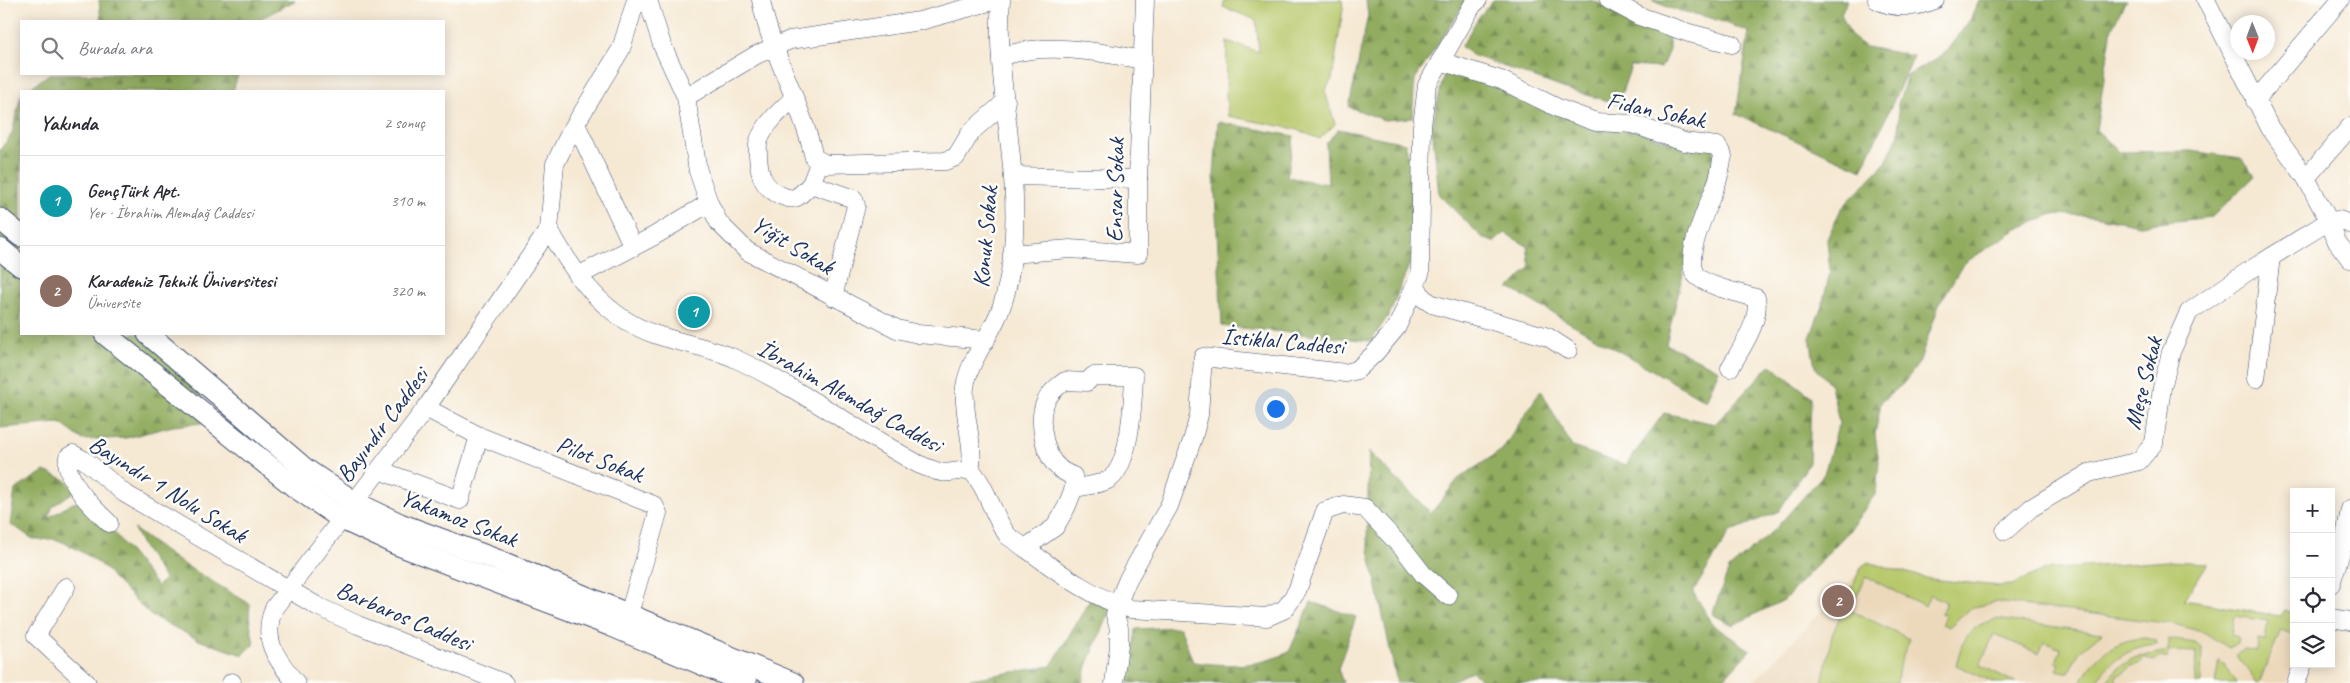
<!DOCTYPE html>
<html lang="tr">
<meta charset="utf-8">
<style>
:root{--surface:#fff;--page:#f7f7f7;--text:#2b2b33;--muted:#7c7c81;--line:#e1e1e2;--accent:#b5179e}
body{margin:0;font-family:Caveat,sans-serif;background:var(--page);color:var(--text)}
.controls{position:absolute;right:15px;bottom:15px;display:grid;overflow:hidden;border-radius:0px;box-shadow:0 2px 12px #0003}
.controls button{width:45px;height:45px;display:grid;place-items:center;padding:0;border:0;border-bottom:1px solid var(--line);background:var(--surface);color:var(--text);font:25px sans-serif}
.compass{position:absolute;left:2230px;top:15px;width:45px;height:45px;border-radius:50%;background:var(--surface);box-shadow:0 2px 12px #0003;rotate:179deg}
.you{position:absolute;left:1275px;top:408px;width:18px;height:18px;margin:-12px;border:4px solid #fff;border-radius:50%;background:#1a73e8;box-shadow:0 0 0 8px #1a73e833}
.badge{display:grid;place-items:center;width:32px;height:32px;border-radius:50%;background:var(--accent);color:#fff;font-size:16px;font-weight:700}
.pin{position:absolute;translate:-50% -50%;border:2px solid #fff;box-shadow:0 1px 5px #0006}
.list{margin:0;padding:0;list-style:none}
h2{display:flex;justify-content:space-between;align-items:center;height:65px;margin:0;padding:0 20px;font-size:21px}
h2 small{font-size:16px;font-weight:400;color:var(--muted)}
.list li{display:grid;grid-template-columns:32px 1fr auto;gap:15px;align-items:center;box-sizing:border-box;height:90px;padding:0 20px;border-top:1px solid var(--line)}
.list b{display:block;font-size:19px;white-space:nowrap}
.list p{margin:0;font-size:16px;white-space:nowrap;color:var(--muted)}
.list em{font-size:16px;font-style:normal;color:var(--muted)}
.icon{flex:none;width:28px;height:28px;fill:none;stroke:currentColor;stroke-width:2;stroke-linecap:round;stroke-linejoin:round}
.map{position:relative;flex:none;width:2350px;height:683px;overflow:hidden}
.search{position:absolute;background:var(--surface);box-shadow:0 2px 12px #0003;left:20px;top:20px;width:425px;height:55px;display:flex;align-items:center;gap:12px;box-sizing:border-box;padding:0 18px;border-radius:0px;color:var(--muted);font-size:19px}
.panel{position:absolute;background:var(--surface);box-shadow:0 2px 12px #0003;left:20px;top:90px;width:425px;height:245px;border-radius:0px}
.map>svg:first-child{display:block}
.built{fill:#ecd8ba}
.grass{fill:#b7c86a;stroke:#697c64}
.forest{fill:url(#forest-firs);stroke:#566e5e}
.lines{fill:none;stroke-linecap:round;stroke-linejoin:round}
.minor-casing{stroke:#3c4b70;stroke-width:19}
.major-casing{stroke:#3c4b70;stroke-width:23}
.minor{stroke:#fff;stroke-width:18}
.major{stroke:#fff;stroke-width:21}
.labels{text-anchor:middle;stroke-width:5;stroke-linejoin:round;paint-order:stroke}
.street-label{font-size:24px;fill:#1b2f5e;stroke:#fdfcf7}
</style>
<div class="map">
<svg width="2350" height="683" viewBox="0 0 2350 683">
<defs>
<pattern id="forest-firs" width="22" height="20" patternUnits="userSpaceOnUse" patternTransform="scale(1.25)"><rect width="22" height="20" fill="#91ac5e"/><path d="M5 1l3.5 6h-7zM16 11l3.5 6h-7z" fill="#768c51"/></pattern>
</defs>
<rect width="100%" height="100%" fill="#fdfcf7"/>
<filter id="ink" filterUnits="userSpaceOnUse"><feTurbulence type="fractalNoise" baseFrequency=".02" numOctaves="2"/><feDisplacementMap in="SourceGraphic" scale="10" xChannelSelector="R" yChannelSelector="G"/><feConvolveMatrix kernelMatrix="1 2 1 2 8 2 1 2 1" color-interpolation-filters="sRGB"/></filter>
<filter id="wash" filterUnits="userSpaceOnUse"><feTurbulence type="fractalNoise" baseFrequency=".0096" numOctaves="4" result="noise"/><feDisplacementMap in="SourceGraphic" scale="20" xChannelSelector="R" yChannelSelector="G"/><feGaussianBlur stdDeviation="1.12" result="paint"/><feColorMatrix in="noise" values="0 0 0 0 0 0 0 0 0 0 0 0 0 0 0 0 0 1.4 0 .05"/><feComposite in="paint" operator="in"/></filter>
<g filter="url(#wash)">
<rect width="100%" height="100%" fill="#f6e9d4"/>
<!-- built -->
<path class="built" d="M 2168,561 L 2208,563 L 2184,600 L 2280,616 L 2285,610 L 2294,613 L 2294,663 L 2286,683 L 1753,683 L 1868,562 L 1930,579 L 1999,586 L 2012,585 L 2043,570 Z"/>
<!-- grass -->
<g class="grass">
<path d="M 1225,0 L 1342,0 L 1343,9 L 1332,79 L 1325,91 L 1335,124 L 1320,139 L 1295,129 L 1228,116 L 1226,96 L 1227,41 L 1259,52 L 1256,20 L 1223,7 Z"/>
<path d="M 2168,561 L 2208,563 L 2184,600 L 2280,616 L 2285,610 L 2294,613 L 2294,635 L 2281,630 L 2259,683 L 2255,683 L 2250,672 L 2236,655 L 2244,650 L 2257,651 L 2258,640 L 2265,641 L 2268,621 L 2234,616 L 2231,635 L 2238,637 L 2237,644 L 2229,648 L 2205,633 L 2174,624 L 1996,602 L 1970,608 L 1949,627 L 1942,624 L 1946,616 L 1941,614 L 1946,602 L 1930,594 L 1925,606 L 1866,577 L 1850,610 L 1910,639 L 1899,666 L 1897,683 L 1855,683 L 1835,680 L 1835,683 L 1822,683 L 1832,635 L 1861,567 L 1868,562 L 1930,579 L 1999,586 L 2012,585 L 2043,570 Z"/>
<path d="M 1996,619 L 2102,633 L 2080,651 L 2068,673 L 2057,670 L 2060,664 L 2056,662 L 2061,649 L 2044,642 L 2039,654 L 1994,634 L 1980,665 L 2016,683 L 1995,683 L 1956,665 C 1964,638 1967,627 1996,619 Z"/>
<path d="M 2145,638 L 2156,640 L 2156,645 C 2130,647 2109,661 2095,683 L 2081,683 C 2092,656 2116,639 2145,638 Z"/>
<path d="M 2168,639 L 2195,643 L 2202,648 L 2201,683 L 2195,683 L 2196,652 L 2169,651 L 2168,659 L 2160,657 L 2154,661 L 2144,657 L 2139,664 L 2130,666 L 2125,672 L 2117,675 L 2115,683 L 2105,683 L 2118,668 L 2134,658 L 2168,651 Z"/>
<path d="M 2219,661 L 2225,665 L 2237,683 L 2215,683 Z"/>
</g>
<!-- forest -->
<g class="forest">
<path d="M 99,0 L 296,0 L 256,21 L 101,21 Z"/>
<path d="M 1366,0 L 1467,0 L 1415,79 L 1412,118 L 1384,120 L 1349,107 L 1368,15 Z"/>
<path d="M 1493,0 L 1590,0 L 1669,28 L 1669,50 L 1661,68 L 1631,66 L 1618,104 L 1563,88 L 1472,55 L 1461,47 L 1478,18 Z"/>
<path d="M 1652,0 L 1847,0 L 1841,14 L 1851,36 L 1866,47 L 1914,56 L 1862,170 L 1736,114 L 1749,32 L 1711,18 L 1669,8 Z"/>
<path d="M 1979,0 L 2126,0 L 2112,28 L 2096,130 L 2120,152 L 2191,151 L 2241,158 L 2255,176 L 2212,217 L 2140,225 L 2093,216 L 2053,214 L 2015,230 L 1963,264 L 1939,305 L 1919,363 L 1903,384 L 1881,402 L 1875,435 L 1879,462 L 1876,493 L 1849,531 L 1784,600 L 1733,625 L 1712,614 L 1729,569 L 1775,529 L 1824,474 L 1839,423 L 1831,385 L 1815,367 L 1810,338 L 1822,305 L 1830,272 L 1827,239 L 1841,209 L 1886,162 L 1899,133 L 1898,104 L 1907,76 L 1944,54 L 1970,20 Z"/>
<path d="M 1445,70 L 1667,141 L 1713,145 L 1715,157 L 1696,219 L 1666,344 L 1719,370 L 1706,401 L 1509,288 L 1530,267 L 1527,246 L 1505,233 L 1494,242 L 1483,238 L 1439,195 L 1432,126 Z"/>
<path d="M 49,74 L 238,74 L 233,91 L 26,91 Z"/>
<path d="M 21,95 L 21,334 L 139,334 L 198,388 L 212,422 L 173,426 L 126,438 L 83,440 L 60,423 L 0,428 L 0,150 L 12,134 Z"/>
<path d="M 1218,122 L 1294,136 L 1287,177 L 1328,184 L 1326,144 L 1338,129 L 1405,143 L 1416,181 L 1413,255 L 1390,313 L 1371,341 L 1222,326 L 1214,175 Z"/>
<path d="M 1770,365 L 1811,396 L 1809,463 L 1779,511 L 1730,532 L 1693,592 L 1714,626 L 1750,650 L 1720,683 L 1486,683 L 1472,672 L 1446,683 L 1397,683 L 1367,540 L 1369,452 L 1431,513 L 1458,479 L 1502,450 L 1541,390 L 1572,447 L 1626,465 L 1664,413 L 1715,424 Z"/>
<path d="M 44,471 L 66,480 L 76,490 L 53,506 L 48,518 L 73,503 L 89,501 L 157,586 L 165,579 L 143,547 L 134,529 L 175,559 L 250,604 L 249,617 L 254,644 L 243,655 L 201,641 L 150,615 L 112,577 C 107,566 67,541 53,539 C 48,538 42,541 37,540 C 28,538 20,528 10,525 L 15,490 Z"/>
<path d="M 1090,600 L 1112,607 L 1087,666 L 1083,683 L 967,683 L 970,679 L 1051,666 Z"/>
<path d="M 1311,602 L 1356,617 L 1338,669 L 1343,683 L 1128,683 L 1136,629 L 1180,627 L 1193,662 C 1230,666 1255,668 1289,652 Z"/>
</g>
</g>
<g filter="url(#ink)">
<g class="lines">
<!-- minor casing -->
<g class="minor-casing">
<g id="minor">
<path d="M 648,0 L 662,45 L 686,97 L 698,171 L 709,203 L 719,223 L 747,251 L 897,329 L 918,334 L 986,340"/>
<path d="M 761,0 C 771,55 802,103 814,158 L 826,164 L 945,161 L 956,157 L 971,132 L 1006,101"/>
<path d="M 1609,0 L 1639,16 L 1689,33 L 1732,44"/>
<path d="M 1877,0 C 1895,10 1918,7 1935,0"/>
<path d="M 2206,0 L 2270,128 L 2306,178 L 2329,221 L 2339,220 L 2350,224"/>
<path d="M 1001,57 C 1044,41 1099,52 1143,60"/>
<path d="M 1440,61 L 1501,80 L 1560,109 L 1596,122 L 1633,124 L 1684,142 L 1717,146 L 1723,156 C 1721,164 1720,172 1718,179 C 1711,201 1683,254 1695,274 C 1702,285 1743,294 1756,298 C 1761,321 1741,348 1730,368"/>
<path d="M 686,97 L 756,55 L 790,40 L 920,21 L 996,0"/>
<path d="M 794,98 C 781,110 766,123 759,140 C 757,145 758,150 758,155 C 759,175 763,188 782,196 C 787,198 792,200 797,197 C 802,194 807,188 811,184"/>
<path d="M 2255,101 L 2340,0"/>
<path d="M 576,124 L 633,247"/>
<path d="M 820,161 L 811,184 L 854,199 L 856,206 L 833,297"/>
<path d="M 1014,176 L 1138,179"/>
<path d="M 2306,178 L 2350,127"/>
<path d="M 549,229 C 574,274 603,316 654,334 C 680,343 708,347 734,358 C 798,388 857,430 918,464 C 944,475 943,474 970,469 C 988,488 992,515 1008,536 C 1046,562 1086,596 1131,609 L 1267,617 L 1285,609 L 1297,591 L 1325,511 L 1343,505 L 1365,508 L 1406,552 L 1423,574 L 1448,596"/>
<path d="M 1012,254 L 1070,249 L 1138,254 L 1138,179 L 1145,0"/>
<path d="M 578,276 L 654,236 L 709,203"/>
<path d="M 1416,286 L 1423,298 L 1432,304 L 1548,337 L 1568,350"/>
<path d="M 2256,379 L 2271,257"/>
<path d="M 426,408 L 479,436 L 654,505 L 658,513 L 629,614"/>
<path d="M 970,469 C 976,448 962,414 965,387 C 969,359 992,335 1001,308 C 1008,289 1011,269 1013,249 C 1021,164 994,83 1001,0"/>
<path d="M 379,470 L 460,500 L 479,436"/>
<path d="M 109,523 C 94,509 63,479 68,457 L 73,454 L 87,462 L 124,493 L 317,606 L 358,625 L 504,683"/>
<path d="M 2005,531 L 2031,508 L 2089,473 L 2139,461 L 2154,443 L 2162,388 L 2171,352 L 2189,312 L 2247,272 L 2329,221 L 2337,242 L 2350,259"/>
<path d="M 1025,548 L 1055,527 L 1066,508 L 1074,488 C 1084,486 1099,485 1108,480 C 1131,467 1133,399 1134,376 L 1093,376 L 1087,382 L 1065,381 C 1058,386 1050,392 1046,401 C 1037,418 1044,456 1059,468 C 1063,472 1068,474 1073,476 L 1074,488"/>
<path d="M 2331,584 L 2344,542 L 2350,509"/>
<path d="M 66,587 L 36,636 L 87,683"/>
<path d="M 2331,618 L 2350,621"/>
<path d="M 231,683 L 232,682"/>
<path d="M 296,683 C 276,658 261,640 274,608 L 426,408 L 549,229 L 555,164 L 570,133 L 621,49 L 636,0"/>
<path d="M 1114,683 L 1119,646 L 1119,628 L 1115,615 L 1117,605 L 1128,579 L 1169,506 L 1193,438 L 1199,415 L 1203,357 L 1346,373 L 1357,370 L 1375,353 L 1397,327 L 1420,274 L 1422,126 L 1427,85 L 1472,6 L 1478,0"/>
<path d="M 2296,683 L 2303,664"/>
</g>
</g>
<!-- major casing -->
<g class="major-casing">
<g id="major">
<path d="M 0,219 L 21,236"/>
<path d="M 0,249 L 21,266"/>
<path d="M 105,334 L 295,487 L 342,519 L 396,544 L 612,626 L 746,683"/>
<path d="M 148,334 L 305,469 L 354,502 L 400,524 L 497,560 L 793,683"/>
</g>
</g>
<!-- minor -->
<use href="#minor" class="minor"/>
<!-- major -->
<use href="#major" class="major"/>
</g>
</g>
<g class="labels">
<!-- street labels -->
<g class="street-label">
<text transform="translate(1656 110) rotate(12)" y="8">Fidan Sokak</text>
<text transform="translate(1115 190) rotate(-89)" y="8">Ensar Sokak</text>
<text transform="translate(985 237) rotate(-85)" y="8">Konuk Sokak</text>
<text transform="translate(793 245) rotate(31)" y="8">Yiğit Sokak</text>
<text transform="translate(1283 341) rotate(5)" y="8">İstiklal Caddesi</text>
<text transform="translate(2143 383) rotate(-76)" y="8">Meşe Sokak</text>
<text transform="translate(850 396) rotate(29)" y="8">İbrahim Alemdağ Caddesi</text>
<text transform="translate(382 425) rotate(-53)" y="8">Bayındır Caddesi</text>
<text transform="translate(600 459) rotate(21)" y="8">Pilot Sokak</text>
<text transform="translate(168 489) rotate(32)" y="8">Bayındır 1 Nolu Sokak</text>
<text transform="translate(459 518) rotate(21)" y="8">Yakamoz Sokak</text>
<text transform="translate(404 616) rotate(23)" y="8">Barbaros Caddesi</text>
</g>
</g>
</svg>
<div class="controls">
<button>+</button>
<button>−</button>
<button><svg class="icon" aria-label="locate" viewBox="0 0 24 24"><circle cx="12" cy="12" r="6"/><path d="M12 2v4M12 18v4M2 12h4M18 12h4"/></svg></button>
<button><svg class="icon" aria-label="layers" viewBox="0 0 24 24"><path d="M12 4l9 5-9 5-9-5zM3 14l9 5 9-5"/></svg></button>
</div>
<svg class="compass" viewBox="-18 -18 36 36"><path d="M0-13l5 13h-10z" fill="#e53935"/><path d="M0 13l5-13h-10z" fill="#7c7c81"/></svg>
<div class="you"></div>
<div class="pin badge" style="left:694px;top:312px;background:#0f9aa8">1</div>
<div class="pin badge" style="left:1838px;top:601px;background:#8d6e63">2</div>
<div class="search"><svg class="icon" aria-label="search" viewBox="0 0 24 24"><circle cx="10" cy="10" r="6"/><path d="M15 15l6 6"/></svg>Burada ara</div>
<section class="panel">
<h2>Yakında<small>2 sonuç</small></h2>
<ul class="list">
<li><span class="badge" style="background:#0f9aa8">1</span><div><b>GençTürk Apt.</b><p>Yer · İbrahim Alemdağ Caddesi</p></div><em>310 m</em></li>
<li><span class="badge" style="background:#8d6e63">2</span><div><b>Karadeniz Teknik Üniversitesi</b><p>Üniversite</p></div><em>320 m</em></li>
</ul>
</section>
</div>
